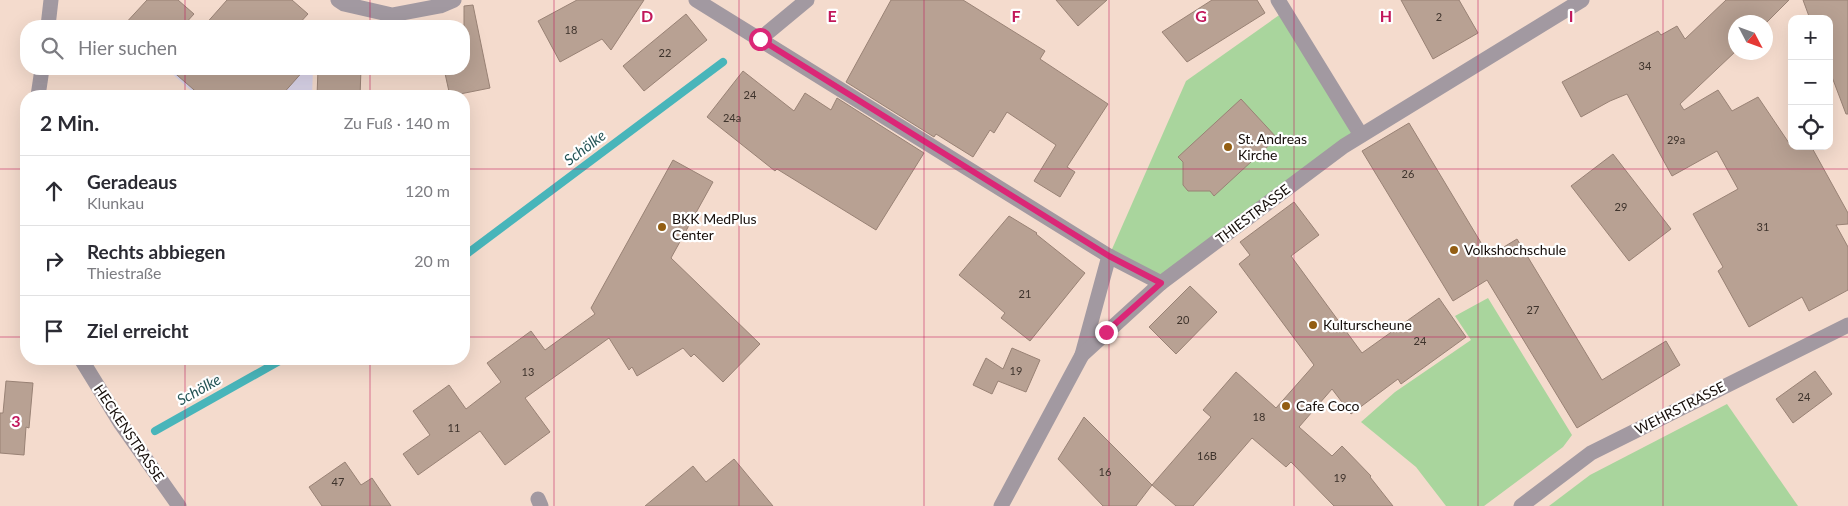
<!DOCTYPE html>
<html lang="de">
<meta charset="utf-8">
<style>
:root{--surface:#fff;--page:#f2f2f3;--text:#2b2b33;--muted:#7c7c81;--line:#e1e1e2}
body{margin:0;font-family:Lato,sans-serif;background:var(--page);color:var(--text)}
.controls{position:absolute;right:15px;top:15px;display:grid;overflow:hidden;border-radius:10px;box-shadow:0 5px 20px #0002}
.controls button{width:45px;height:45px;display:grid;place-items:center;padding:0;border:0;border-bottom:1px solid var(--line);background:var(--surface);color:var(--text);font:25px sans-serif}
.compass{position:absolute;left:1728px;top:15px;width:45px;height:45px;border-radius:50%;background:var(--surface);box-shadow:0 5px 20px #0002;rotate:131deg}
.stop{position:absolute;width:15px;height:15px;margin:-11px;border:4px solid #db2777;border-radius:50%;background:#fff}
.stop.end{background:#db2777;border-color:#fff;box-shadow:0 1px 5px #0008}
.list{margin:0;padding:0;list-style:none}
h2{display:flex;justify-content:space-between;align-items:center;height:65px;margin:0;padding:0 20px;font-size:21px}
h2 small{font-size:16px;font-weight:400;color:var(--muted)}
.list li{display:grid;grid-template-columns:32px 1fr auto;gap:15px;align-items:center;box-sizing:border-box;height:70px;padding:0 20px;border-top:1px solid var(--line)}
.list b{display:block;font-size:19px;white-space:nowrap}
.list p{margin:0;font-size:16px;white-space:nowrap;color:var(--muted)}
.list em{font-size:16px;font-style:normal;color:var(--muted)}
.icon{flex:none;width:28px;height:28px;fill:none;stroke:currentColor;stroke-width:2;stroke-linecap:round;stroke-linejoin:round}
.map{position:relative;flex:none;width:1848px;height:506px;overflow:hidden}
.search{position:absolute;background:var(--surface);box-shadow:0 5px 20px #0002;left:20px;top:20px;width:450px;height:55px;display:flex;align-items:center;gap:12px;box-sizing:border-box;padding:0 18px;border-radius:20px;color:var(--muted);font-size:19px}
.panel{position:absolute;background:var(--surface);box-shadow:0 5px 20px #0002;left:20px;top:90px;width:450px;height:275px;border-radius:20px}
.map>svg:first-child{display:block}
.industrial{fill:#d9d3e8}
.green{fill:#a9d59d}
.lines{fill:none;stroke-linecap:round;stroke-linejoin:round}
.stream{stroke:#48b5ba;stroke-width:8}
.building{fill:#b8a193;stroke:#998275}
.street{stroke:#a299a1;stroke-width:15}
.route{stroke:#db2777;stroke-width:6}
.grid{fill:none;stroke:#c2185b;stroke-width:1;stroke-opacity:0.55}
.poi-dot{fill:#935e13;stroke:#fff;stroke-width:2}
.labels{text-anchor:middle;stroke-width:4.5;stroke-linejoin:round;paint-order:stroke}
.number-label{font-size:11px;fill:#3e332c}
.poi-label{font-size:14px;fill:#160e0a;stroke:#fff;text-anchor:start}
.street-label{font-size:14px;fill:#160e0a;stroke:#fff}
.water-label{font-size:15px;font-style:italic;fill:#255456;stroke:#fff}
.grid-label{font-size:16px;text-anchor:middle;font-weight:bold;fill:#c2185b;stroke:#fff;stroke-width:4.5;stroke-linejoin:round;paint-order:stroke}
</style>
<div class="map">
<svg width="1848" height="506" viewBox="0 0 1848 506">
<rect width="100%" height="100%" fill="#f4dbcd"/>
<!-- industrial -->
<path class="industrial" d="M 167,69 L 313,69 L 312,96 L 197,96 Z"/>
<!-- green -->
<g class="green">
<path d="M 1285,11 L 1361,135 L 1161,283 L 1109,256 L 1186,81 Z"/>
<path d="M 1488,298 L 1572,435 L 1563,447 L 1484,506 L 1446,506 L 1416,467 L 1361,422 L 1395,392 L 1471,340 L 1455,316 Z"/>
<path d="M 1727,404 L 1798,506 L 1549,506 L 1590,475 Z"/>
</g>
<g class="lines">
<!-- stream -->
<g class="stream">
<path d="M 464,256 L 723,62"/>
<path d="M 155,431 L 283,359"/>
</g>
</g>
<!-- building -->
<g class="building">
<path d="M 147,0 L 178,0 L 194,14 L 183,26 L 123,26 Z"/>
<path d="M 227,0 L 292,0 L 308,14 L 297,26 L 204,26 Z"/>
<path d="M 577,0 L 644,0 L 611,50 L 602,39 L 560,62 L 538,21 Z"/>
<path d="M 891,0 L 963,0 L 1045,51 L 1040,59 L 1108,104 L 1067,167 L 1075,172 L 1060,197 L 1034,181 L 1056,145 L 1007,112 L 994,133 L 990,130 L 973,157 L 936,134 L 934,137 L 846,82 Z"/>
<path d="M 1056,0 L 1107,0 L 1078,26 Z"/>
<path d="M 1212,0 L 1257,0 L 1265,13 L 1187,62 L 1162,32 Z"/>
<path d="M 1401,0 L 1459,0 L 1478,33 L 1433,59 Z"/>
<path d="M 1726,0 L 1789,0 L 1766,23 L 1736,22 L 1736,51 L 1680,104 L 1684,110 L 1718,90 L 1732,111 L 1758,97 L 1791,146 L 1811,146 L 1848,213 L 1848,224 L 1836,225 L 1848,247 L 1848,290 L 1809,311 L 1802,297 L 1749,327 L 1718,271 L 1723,267 L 1693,214 L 1738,189 L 1717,151 L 1672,176 L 1627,94 L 1610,101 L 1581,117 L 1562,82 L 1658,31 L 1661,35 L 1677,26 L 1685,39 Z"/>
<path d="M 1803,0 L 1848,0 L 1848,114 L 1846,114 L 1829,69 L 1829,19 L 1810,19 Z"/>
<path d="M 473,5 L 490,88 L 450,96 L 444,69 L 464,69 L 464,6 Z"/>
<path d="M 686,14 L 707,40 L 644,91 L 623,66 Z"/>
<path d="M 170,69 L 305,69 L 281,96 L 201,96 Z"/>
<path d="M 318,69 L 361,69 L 360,96 L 317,96 Z"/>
<path d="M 743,71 L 794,111 L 805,93 L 831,110 L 837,98 L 924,153 L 876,230 L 777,169 L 775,171 L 707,117 Z"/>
<path d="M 1241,99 L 1277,138 L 1214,196 L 1210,191 L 1188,191 L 1183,185 L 1183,162 L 1178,157 Z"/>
<path d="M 1409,123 L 1489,256 L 1517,239 L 1602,380 L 1666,341 L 1680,365 L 1577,428 L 1487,280 L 1453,301 L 1362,151 Z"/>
<path d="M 1613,154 L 1671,229 L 1629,261 L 1571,186 Z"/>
<path d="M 673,160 L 713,182 L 671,258 L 760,344 L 723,382 L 694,354 L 691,357 L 683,348 L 637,376 L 632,367 L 629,370 L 609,338 L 525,398 L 550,432 L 505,465 L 480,431 L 418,475 L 403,454 L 430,435 L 413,411 L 449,385 L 466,409 L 501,382 L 487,363 L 531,331 L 545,350 L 595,314 L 591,308 Z"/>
<path d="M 1294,202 L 1319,235 L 1291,256 L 1362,353 L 1439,298 L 1466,337 L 1401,384 L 1398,379 L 1351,414 L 1332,389 L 1299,427 L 1332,456 L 1342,446 L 1371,476 L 1370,477 L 1393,506 L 1334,506 L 1291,462 L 1286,467 L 1252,438 L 1193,506 L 1176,506 L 1152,485 L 1211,417 L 1203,410 L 1236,372 L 1276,408 L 1314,365 L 1239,264 L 1250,255 L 1240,242 Z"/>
<path d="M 1009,216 L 1037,233 L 1036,234 L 1085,273 L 1030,341 L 1001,318 L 1005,313 L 959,275 Z"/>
<path d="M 1190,286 L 1217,312 L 1176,354 L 1149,327 Z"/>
<path d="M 1012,348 L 1040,360 L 1026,392 L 998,381 L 992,394 L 973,385 L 986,358 L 1003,369 Z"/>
<path d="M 1815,371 L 1832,394 L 1793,423 L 1776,399 Z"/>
<path d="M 6,381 L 33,383 L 29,428 L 26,427 L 24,455 L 0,453 L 0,413 L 3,413 Z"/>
<path d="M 1084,417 L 1152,485 L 1136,506 L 1103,506 L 1058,459 Z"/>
<path d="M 734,459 L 773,506 L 645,506 L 693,466 L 706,482 Z"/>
<path d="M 345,462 L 361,485 L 372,478 L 391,506 L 322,506 L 309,487 Z"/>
</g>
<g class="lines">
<!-- street -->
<g class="street">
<path d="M 338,0 L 344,4 L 392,15 L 440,6 L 454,0"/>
<path d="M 696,0 L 1109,256 L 1161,283"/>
<path d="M 1278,0 L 1361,135"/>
<path d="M 48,26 L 51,0"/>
<path d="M 760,39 L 807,0"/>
<path d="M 38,96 L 42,69"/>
<path d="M 1082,355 L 1109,256"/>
<path d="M 81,359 L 121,424 L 179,506"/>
<path d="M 538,499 L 541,506"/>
<path d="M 1001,506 L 1082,355 L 1161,283 L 1344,146 L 1582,0"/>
<path d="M 1521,506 L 1591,453 L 1848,325"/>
</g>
</g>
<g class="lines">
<!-- route -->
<path class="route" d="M 760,39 L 1109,256 L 1161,283 L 1106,332"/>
</g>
<!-- grid -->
<path class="grid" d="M 185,0 L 185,26M 370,0 L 370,26M 554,0 L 554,506M 739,0 L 739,506M 924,0 L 924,506M 1109,0 L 1109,506M 1294,0 L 1294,506M 1478,0 L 1478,506M 1663,0 L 1663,506M 185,69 L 185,96M 370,69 L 370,96M 0,169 L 26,169M 464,169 L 1848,169M 0,337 L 26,337M 464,337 L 1848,337M 185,359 L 185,506M 370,359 L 370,506"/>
<!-- markers -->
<g class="poi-dot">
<circle cx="1228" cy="147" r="5"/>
<circle cx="662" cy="227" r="5"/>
<circle cx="1454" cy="250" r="5"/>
<circle cx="1313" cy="325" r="5"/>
<circle cx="1286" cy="406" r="5"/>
</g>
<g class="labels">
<!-- number labels -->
<g class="number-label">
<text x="1439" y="21">2</text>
<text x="571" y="34">18</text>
<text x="665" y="57">22</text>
<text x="1645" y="70">34</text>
<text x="750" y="99">24</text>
<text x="732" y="122">24a</text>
<text x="1676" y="144">29a</text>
<text x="1408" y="178">26</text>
<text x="1621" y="211">29</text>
<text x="1763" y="231">31</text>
<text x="1025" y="298">21</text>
<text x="1533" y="314">27</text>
<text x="1183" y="324">20</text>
<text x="1420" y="345">24</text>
<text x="1016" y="375">19</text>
<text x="528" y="376">13</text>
<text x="1804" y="401">24</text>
<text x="1259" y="421">18</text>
<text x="454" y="432">11</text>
<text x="1207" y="460">16B</text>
<text x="1105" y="476">16</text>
<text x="1340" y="482">19</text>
<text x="338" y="486">47</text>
</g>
<!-- poi labels -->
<g class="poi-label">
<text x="1238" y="144">St. Andreas<tspan x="1238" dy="16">Kirche</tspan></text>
<text x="672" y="224">BKK MedPlus<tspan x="672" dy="16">Center</tspan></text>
<text x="1464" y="255">Volkshochschule</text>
<text x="1323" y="330">Kulturscheune</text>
<text x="1296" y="411">Cafe Coco</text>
</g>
<!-- street labels -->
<g class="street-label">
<text transform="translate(1253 214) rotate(-37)" y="5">THIESTRASSE</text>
<text transform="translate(1680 408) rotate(-27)" y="5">WEHRSTRASSE</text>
<text transform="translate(129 433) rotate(56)" y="5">HECKENSTRASSE</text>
</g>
<!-- water labels -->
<g class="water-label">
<text transform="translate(585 148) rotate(-37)" y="5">Schölke</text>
<text transform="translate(199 390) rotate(-29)" y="5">Schölke</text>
</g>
</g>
<g class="grid-label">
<text x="647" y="22">D</text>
<text x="832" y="22">E</text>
<text x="1016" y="22">F</text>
<text x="1201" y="22">G</text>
<text x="1386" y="22">H</text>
<text x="1571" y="22">I</text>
<text x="16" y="427">3</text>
</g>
</svg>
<div class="controls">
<button>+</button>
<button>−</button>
<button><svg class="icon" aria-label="locate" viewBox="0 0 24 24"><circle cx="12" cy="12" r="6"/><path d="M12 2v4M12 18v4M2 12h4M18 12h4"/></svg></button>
</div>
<svg class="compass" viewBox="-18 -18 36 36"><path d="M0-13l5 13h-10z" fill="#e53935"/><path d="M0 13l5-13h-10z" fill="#7c7c81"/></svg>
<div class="stop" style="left:760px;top:39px"></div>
<div class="stop end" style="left:1106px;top:332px"></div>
<div class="search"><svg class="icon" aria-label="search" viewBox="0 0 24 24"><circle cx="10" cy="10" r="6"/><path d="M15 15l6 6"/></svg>Hier suchen</div>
<section class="panel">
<h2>2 Min.<small>Zu Fuß · 140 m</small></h2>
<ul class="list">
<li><svg class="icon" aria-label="ahead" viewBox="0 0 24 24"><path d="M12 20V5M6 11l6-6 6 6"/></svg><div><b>Geradeaus</b><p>Klunkau</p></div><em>120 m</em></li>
<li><svg class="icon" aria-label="right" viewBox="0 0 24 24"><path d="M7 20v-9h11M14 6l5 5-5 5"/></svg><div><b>Rechts abbiegen</b><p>Thiestraße</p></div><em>20 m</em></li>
<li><svg class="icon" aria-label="arrive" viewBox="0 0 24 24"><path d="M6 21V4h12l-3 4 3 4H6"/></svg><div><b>Ziel erreicht</b></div></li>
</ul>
</section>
</div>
